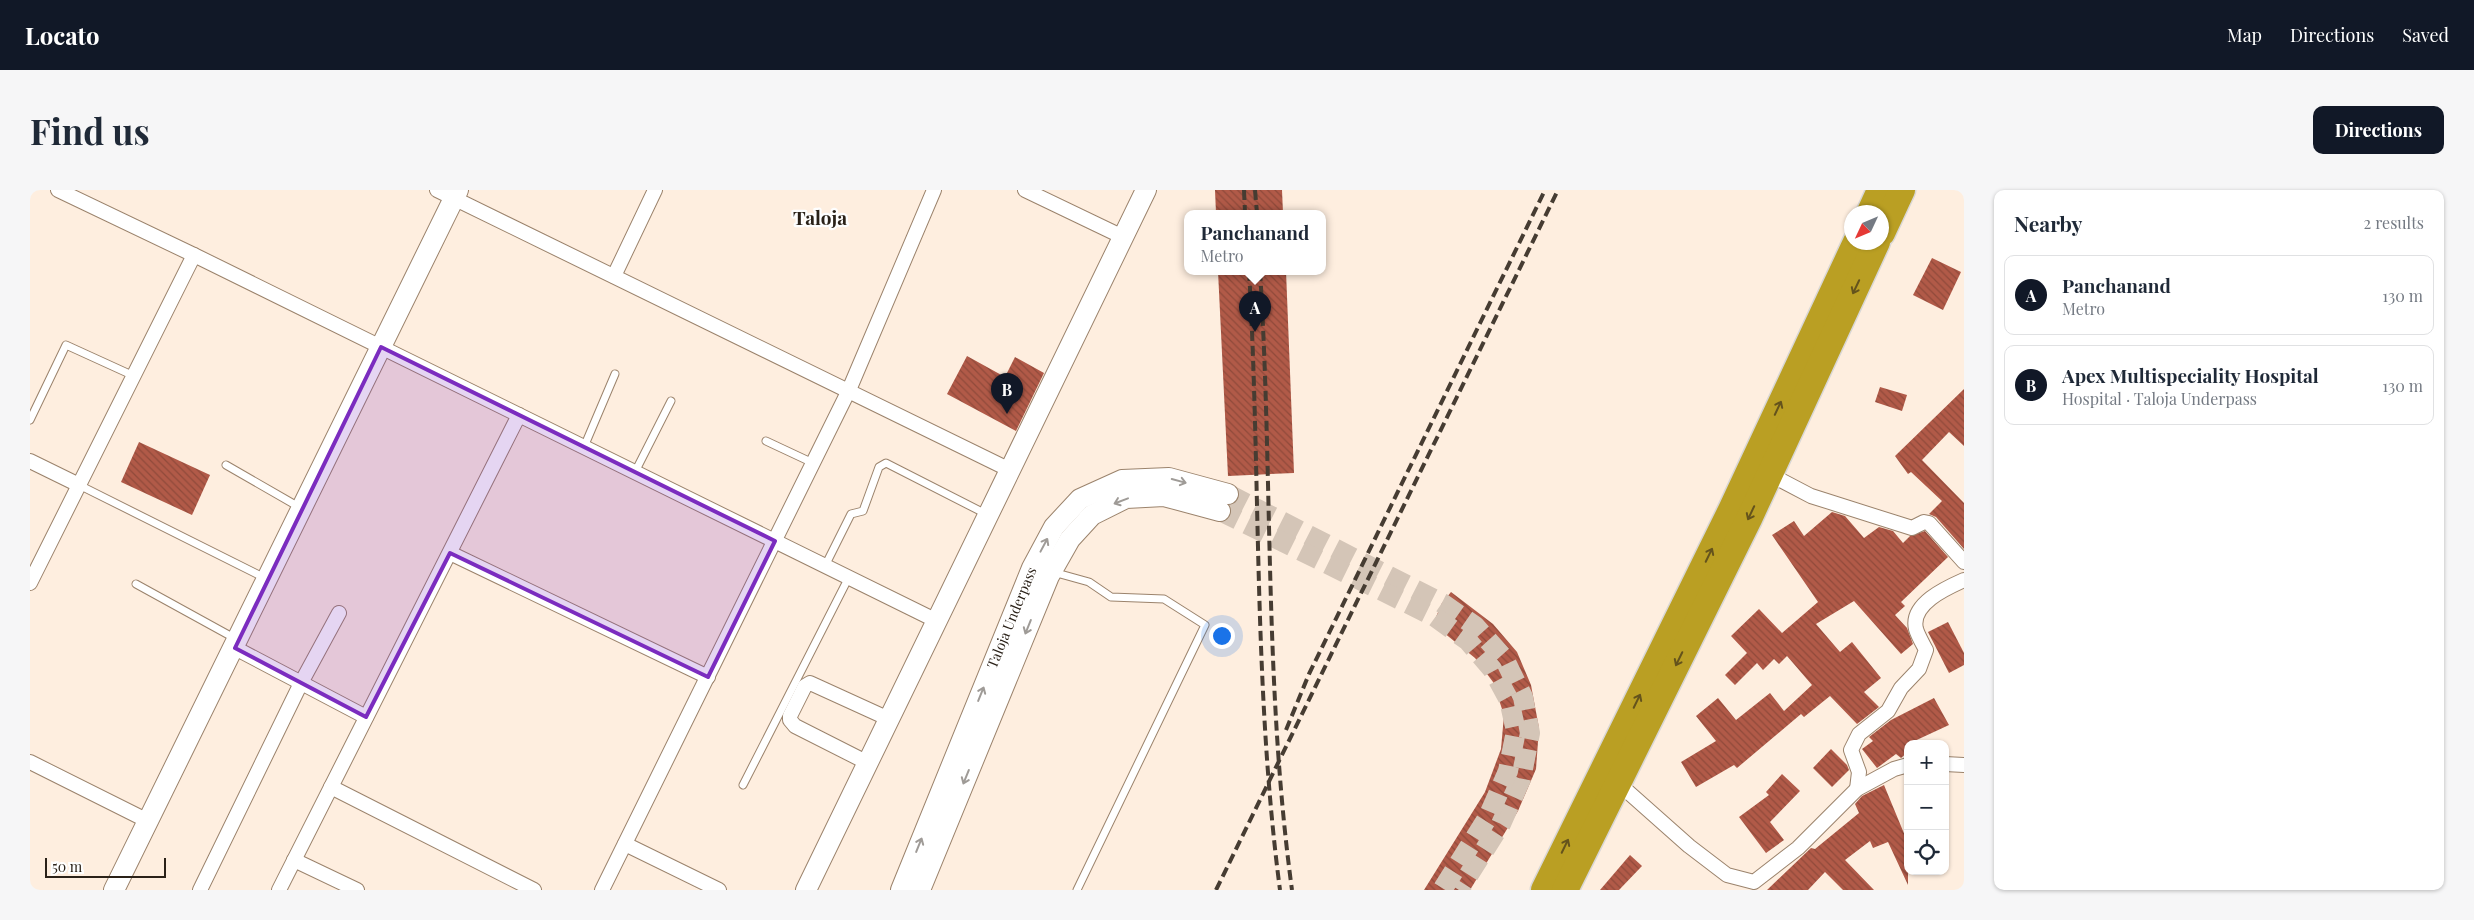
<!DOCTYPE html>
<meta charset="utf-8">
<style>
:root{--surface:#fff;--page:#f6f6f7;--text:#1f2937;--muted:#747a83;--line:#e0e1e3;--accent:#111827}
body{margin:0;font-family:"Playfair Display",serif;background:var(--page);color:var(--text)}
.controls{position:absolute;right:15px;bottom:15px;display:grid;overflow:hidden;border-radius:10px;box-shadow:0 1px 4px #0004}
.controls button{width:45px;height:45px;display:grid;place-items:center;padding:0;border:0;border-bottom:1px solid var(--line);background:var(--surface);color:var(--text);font:25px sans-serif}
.compass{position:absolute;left:1814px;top:15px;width:45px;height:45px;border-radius:50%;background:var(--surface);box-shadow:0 1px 4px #0004;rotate:226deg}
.scale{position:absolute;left:15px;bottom:12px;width:121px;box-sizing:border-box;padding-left:5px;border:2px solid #2a2118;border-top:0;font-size:14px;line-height:18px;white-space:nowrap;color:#2a2118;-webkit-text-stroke:4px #fefefe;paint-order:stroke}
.you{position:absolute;left:1191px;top:445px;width:18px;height:18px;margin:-12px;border:4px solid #fff;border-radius:50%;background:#1a73e8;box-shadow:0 0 0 8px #1a73e833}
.badge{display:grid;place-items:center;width:32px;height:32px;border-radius:50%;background:var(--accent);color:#fff;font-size:16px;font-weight:700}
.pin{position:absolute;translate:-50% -41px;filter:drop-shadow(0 1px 2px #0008)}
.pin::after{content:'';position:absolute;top:26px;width:18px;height:15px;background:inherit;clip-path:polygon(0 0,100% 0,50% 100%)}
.popup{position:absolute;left:1154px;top:20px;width:142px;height:65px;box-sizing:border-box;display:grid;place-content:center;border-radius:10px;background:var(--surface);filter:drop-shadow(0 1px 4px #0005);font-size:16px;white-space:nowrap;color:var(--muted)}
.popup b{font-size:19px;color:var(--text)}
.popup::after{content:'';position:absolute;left:50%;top:100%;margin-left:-10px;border:10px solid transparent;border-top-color:var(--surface)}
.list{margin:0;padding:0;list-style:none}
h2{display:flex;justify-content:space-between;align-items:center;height:65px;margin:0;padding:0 20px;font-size:21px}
h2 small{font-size:16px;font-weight:400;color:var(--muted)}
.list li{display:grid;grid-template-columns:32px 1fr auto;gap:15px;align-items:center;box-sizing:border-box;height:80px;margin:0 10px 10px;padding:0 10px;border:1px solid var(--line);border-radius:10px}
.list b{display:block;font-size:19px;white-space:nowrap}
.list p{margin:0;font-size:16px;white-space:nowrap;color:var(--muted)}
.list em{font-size:16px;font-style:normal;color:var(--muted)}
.icon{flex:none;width:28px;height:28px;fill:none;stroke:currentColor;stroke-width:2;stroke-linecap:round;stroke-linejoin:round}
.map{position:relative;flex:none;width:1934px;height:700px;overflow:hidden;border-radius:10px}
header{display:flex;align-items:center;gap:30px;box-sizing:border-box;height:70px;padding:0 25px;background:var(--accent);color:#fff}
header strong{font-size:24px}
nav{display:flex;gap:28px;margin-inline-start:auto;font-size:18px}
.intro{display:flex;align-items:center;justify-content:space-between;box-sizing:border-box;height:120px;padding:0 30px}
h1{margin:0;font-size:35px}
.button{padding:12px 22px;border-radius:10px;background:var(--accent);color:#fff;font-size:18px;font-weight:700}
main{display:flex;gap:30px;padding:0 30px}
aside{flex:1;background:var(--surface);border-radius:10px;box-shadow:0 1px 4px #0004}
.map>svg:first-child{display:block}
.building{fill:url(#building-back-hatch)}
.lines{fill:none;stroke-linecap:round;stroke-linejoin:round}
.secondary-tunnel{stroke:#d4c5b7;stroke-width:20;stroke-dasharray:20 10;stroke-linecap:butt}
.lane-casing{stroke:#9b836c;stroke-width:9}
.street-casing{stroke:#9b836c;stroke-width:16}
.secondary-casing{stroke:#9b836c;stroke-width:22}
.highway-casing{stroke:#d9d7d5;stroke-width:29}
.lane{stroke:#fff;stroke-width:7}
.street{stroke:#fff;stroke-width:14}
.secondary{stroke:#fff;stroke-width:20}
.highway{stroke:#ba9f23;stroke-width:26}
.rail{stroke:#463c32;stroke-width:4;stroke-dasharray:10 5;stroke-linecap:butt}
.oneway{stroke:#64531c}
.oneway2{stroke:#9f9b97}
.marked{fill:#7b2cbf;fill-opacity:0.2;stroke:#7b2cbf;stroke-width:4;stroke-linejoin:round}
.labels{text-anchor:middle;stroke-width:4.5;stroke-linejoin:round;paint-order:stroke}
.street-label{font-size:14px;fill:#2a2118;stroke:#fefefe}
.district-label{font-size:19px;font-weight:bold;fill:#2a2118;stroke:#fefefe}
</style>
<header>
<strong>Locato</strong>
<nav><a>Map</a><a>Directions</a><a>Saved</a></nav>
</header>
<div class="intro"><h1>Find us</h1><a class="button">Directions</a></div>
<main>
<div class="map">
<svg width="1934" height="700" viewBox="0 0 1934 700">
<defs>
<pattern id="building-back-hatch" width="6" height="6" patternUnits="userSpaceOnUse" patternTransform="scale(1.25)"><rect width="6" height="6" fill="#b15a48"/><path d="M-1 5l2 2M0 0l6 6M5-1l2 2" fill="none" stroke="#904a3b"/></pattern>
</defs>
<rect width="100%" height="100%" fill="#feeedf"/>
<!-- building -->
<g class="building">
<path d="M 1185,0 L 1252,0 L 1253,23 L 1186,23 Z"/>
<path d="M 1902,68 L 1931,82 L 1913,120 L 1883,105 Z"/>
<path d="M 1188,81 L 1256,81 L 1264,283 L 1198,286 Z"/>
<path d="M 937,166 L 975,187 L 985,167 L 1014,183 L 986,241 L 917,204 Z"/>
<path d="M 1850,197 L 1877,205 L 1872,221 L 1845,212 Z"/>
<path d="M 1934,199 L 1934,256 L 1919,242 L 1892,270 L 1934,313 L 1934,359 L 1906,327 L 1899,324 L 1912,311 L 1881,282 L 1878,284 L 1865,266 Z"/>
<path d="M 109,252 L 180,285 L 162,325 L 91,292 Z"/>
<path d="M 1802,322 L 1815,326 L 1834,348 L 1849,337 L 1863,341 L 1873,353 L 1880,346 L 1895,341 L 1918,367 L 1871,412 L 1875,416 L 1865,425 L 1877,438 L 1883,454 L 1871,464 L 1824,411 L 1786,434 L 1810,462 L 1822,452 L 1851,488 L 1834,502 L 1849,517 L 1827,534 L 1800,506 L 1774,527 L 1771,524 L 1707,578 L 1704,575 L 1666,597 L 1651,572 L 1686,551 L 1666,526 L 1688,508 L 1706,530 L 1740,503 L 1754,521 L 1782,495 L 1757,466 L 1749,474 L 1744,469 L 1733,480 L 1727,473 L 1705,495 L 1695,485 L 1717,463 L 1701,446 L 1729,419 L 1752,443 L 1788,412 L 1742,345 L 1764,331 L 1774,346 Z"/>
<path d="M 1421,402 L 1463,434 L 1487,462 L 1501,495 L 1509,538 L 1506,579 L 1488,621 L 1440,700 L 1394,700 L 1455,602 L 1471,559 L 1474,525 L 1463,492 L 1445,468 L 1403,434 L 1412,413 Z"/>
<path d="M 1918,432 L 1934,463 L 1934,475 L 1919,483 L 1898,442 Z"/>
<path d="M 1904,508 L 1919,535 L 1878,554 L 1878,562 L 1871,568 L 1866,564 L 1847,578 L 1832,559 L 1843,551 L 1839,547 L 1861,530 Z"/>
<path d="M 1801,559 L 1817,575 L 1819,580 L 1802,597 L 1783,578 Z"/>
<path d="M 1752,584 L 1770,601 L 1740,632 L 1754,650 L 1736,663 L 1709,627 L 1739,605 L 1736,602 Z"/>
<path d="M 1854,595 L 1878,653 L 1878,695 L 1858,652 L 1843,658 L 1840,651 L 1815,670 L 1844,700 L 1813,700 L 1795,682 L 1778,700 L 1737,700 L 1781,658 L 1785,659 L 1829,623 L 1825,614 L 1832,606 Z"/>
<path d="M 1600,665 L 1612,676 L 1589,700 L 1570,700 Z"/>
</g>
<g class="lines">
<!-- secondary-tunnel -->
<g class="secondary-tunnel">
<path d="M 1198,304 L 1412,413 L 1445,436 L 1474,468 L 1493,507 L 1500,543 L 1491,589 L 1471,634 L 1429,700"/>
<path d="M 1190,321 L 1405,427 L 1438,451 L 1462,479 L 1479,510 L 1486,541 L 1478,581 L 1458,627 L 1412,700"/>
</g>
<!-- lane casing -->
<g class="lane-casing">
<g id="lane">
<path d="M 0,230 L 36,155 L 104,186"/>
<path d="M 736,251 L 783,273"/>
<path d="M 554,257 L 585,184"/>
<path d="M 196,275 L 269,317"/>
<path d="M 605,282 L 641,211"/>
<path d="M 49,295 L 235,388"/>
<path d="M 795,376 L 821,324 L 833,321 L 849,277 L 856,273 L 958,325"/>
<path d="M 1023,382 L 1059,392 L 1081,407 L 1134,409 L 1175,435 L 1047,700"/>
<path d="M 106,394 L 206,449"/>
<path d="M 713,595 L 819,387"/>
</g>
</g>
<!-- street casing -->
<g class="street-casing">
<g id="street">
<path d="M 28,0 L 164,65 L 907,431"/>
<path d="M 407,0 L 980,280"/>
<path d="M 995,0 L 1093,47"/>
<path d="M 584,86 L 625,0"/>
<path d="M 0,271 L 49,295"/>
<path d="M 1739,284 L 1781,306 L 1882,338 L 1894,332 L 1899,333 L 1934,372"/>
<path d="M 420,363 L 678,487"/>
<path d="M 0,393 L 164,65"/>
<path d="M 205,458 L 336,527"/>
<path d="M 0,572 L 118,631"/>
<path d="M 838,573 L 765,536 L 760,530 L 760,526 L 775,496 L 780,493 L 859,529"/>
<path d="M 1915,574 L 1934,575"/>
<path d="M 1588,593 L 1659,656 L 1697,685 L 1724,692 L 1768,658 L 1827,599 L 1864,579 L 1878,575"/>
<path d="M 301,597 L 504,700"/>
<path d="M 1827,599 L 1829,582 L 1821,560 L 1829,544 L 1858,521 L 1871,498 L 1889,479 L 1896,460 C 1893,454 1888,446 1886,439 C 1880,414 1916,398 1934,390"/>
<path d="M 595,654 L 689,700"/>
<path d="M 264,670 L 327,700"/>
<path d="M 170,700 L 271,493 L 309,423"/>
<path d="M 249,700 L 489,225"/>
<path d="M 572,700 L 819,200 L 904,0"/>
</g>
</g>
<!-- secondary casing -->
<g class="secondary-casing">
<g id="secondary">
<path d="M 84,700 L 428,0"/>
<path d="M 776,700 L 1116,0"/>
<path id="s1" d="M 871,700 L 1002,378 L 1024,337 L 1050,309 L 1092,290 L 1139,288 L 1198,304"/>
<path d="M 890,700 L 1019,386 L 1040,349 L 1062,325 L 1096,308 L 1134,306 L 1190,321"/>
</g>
</g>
<!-- highway casing -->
<g class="highway-casing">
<g id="highway">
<path d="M 1840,22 L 1850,0"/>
<path d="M 1852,43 L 1872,0"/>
<path d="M 1514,700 L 1701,320 L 1826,52"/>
<path d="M 1535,700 L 1719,329 L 1847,52"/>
</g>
</g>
<!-- lane -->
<use href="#lane" class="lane"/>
<!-- street -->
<use href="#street" class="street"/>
<!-- secondary -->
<use href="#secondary" class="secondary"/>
<!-- highway -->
<use href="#highway" class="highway"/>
<!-- rail -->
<g class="rail">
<path d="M 1214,0 L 1215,23"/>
<path d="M 1225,0 L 1227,23"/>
<path d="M 1219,81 C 1231,287 1223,495 1250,700"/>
<path d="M 1230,81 C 1243,287 1234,495 1262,700"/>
<path d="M 1256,540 L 1279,484 L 1515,0"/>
<path d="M 1186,700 L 1528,0"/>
</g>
</g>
<!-- one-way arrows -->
<defs><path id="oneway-shaft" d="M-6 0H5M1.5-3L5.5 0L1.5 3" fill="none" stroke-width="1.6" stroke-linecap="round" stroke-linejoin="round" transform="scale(1.25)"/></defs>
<g class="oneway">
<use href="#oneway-shaft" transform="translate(1826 97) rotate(115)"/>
<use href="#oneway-shaft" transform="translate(1748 218) rotate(-65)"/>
<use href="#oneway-shaft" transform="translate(1721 323) rotate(115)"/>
<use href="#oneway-shaft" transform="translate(1679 365) rotate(-64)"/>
<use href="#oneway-shaft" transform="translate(1649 469) rotate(116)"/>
<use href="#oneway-shaft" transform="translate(1607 511) rotate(-64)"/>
<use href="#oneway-shaft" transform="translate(1535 656) rotate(-64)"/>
</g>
<g class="oneway2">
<use href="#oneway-shaft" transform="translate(1149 291) rotate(15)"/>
<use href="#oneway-shaft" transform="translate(1091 311) rotate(159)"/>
<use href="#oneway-shaft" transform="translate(1014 355) rotate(-62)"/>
<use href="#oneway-shaft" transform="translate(998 437) rotate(112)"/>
<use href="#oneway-shaft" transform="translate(951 504) rotate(-68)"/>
<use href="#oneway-shaft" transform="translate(936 587) rotate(112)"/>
<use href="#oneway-shaft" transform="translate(889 655) rotate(-68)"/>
</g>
<!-- marked area -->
<path class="marked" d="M 351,157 L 745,351 L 678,487 L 420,363 L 336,527 L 205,458 Z"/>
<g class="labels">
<!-- street labels -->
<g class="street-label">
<text dy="5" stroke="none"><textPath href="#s1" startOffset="294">Taloja Underpass</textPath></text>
</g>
<!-- district labels -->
<g class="district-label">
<text x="790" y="35">Taloja</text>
</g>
</g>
</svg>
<div class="controls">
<button>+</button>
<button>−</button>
<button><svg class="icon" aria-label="locate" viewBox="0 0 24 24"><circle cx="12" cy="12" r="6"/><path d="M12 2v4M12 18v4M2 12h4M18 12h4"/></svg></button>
</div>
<svg class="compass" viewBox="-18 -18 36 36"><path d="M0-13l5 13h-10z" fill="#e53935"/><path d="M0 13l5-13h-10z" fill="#747a83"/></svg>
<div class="scale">50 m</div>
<div class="you"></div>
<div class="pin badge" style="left:1225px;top:142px">A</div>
<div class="popup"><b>Panchanand</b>Metro</div>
<div class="pin badge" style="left:977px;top:224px">B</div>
</div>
<aside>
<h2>Nearby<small>2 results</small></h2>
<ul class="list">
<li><span class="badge">A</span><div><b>Panchanand</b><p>Metro</p></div><em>130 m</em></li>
<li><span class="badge">B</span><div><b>Apex Multispeciality Hospital</b><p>Hospital · Taloja Underpass</p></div><em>130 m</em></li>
</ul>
</aside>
</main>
